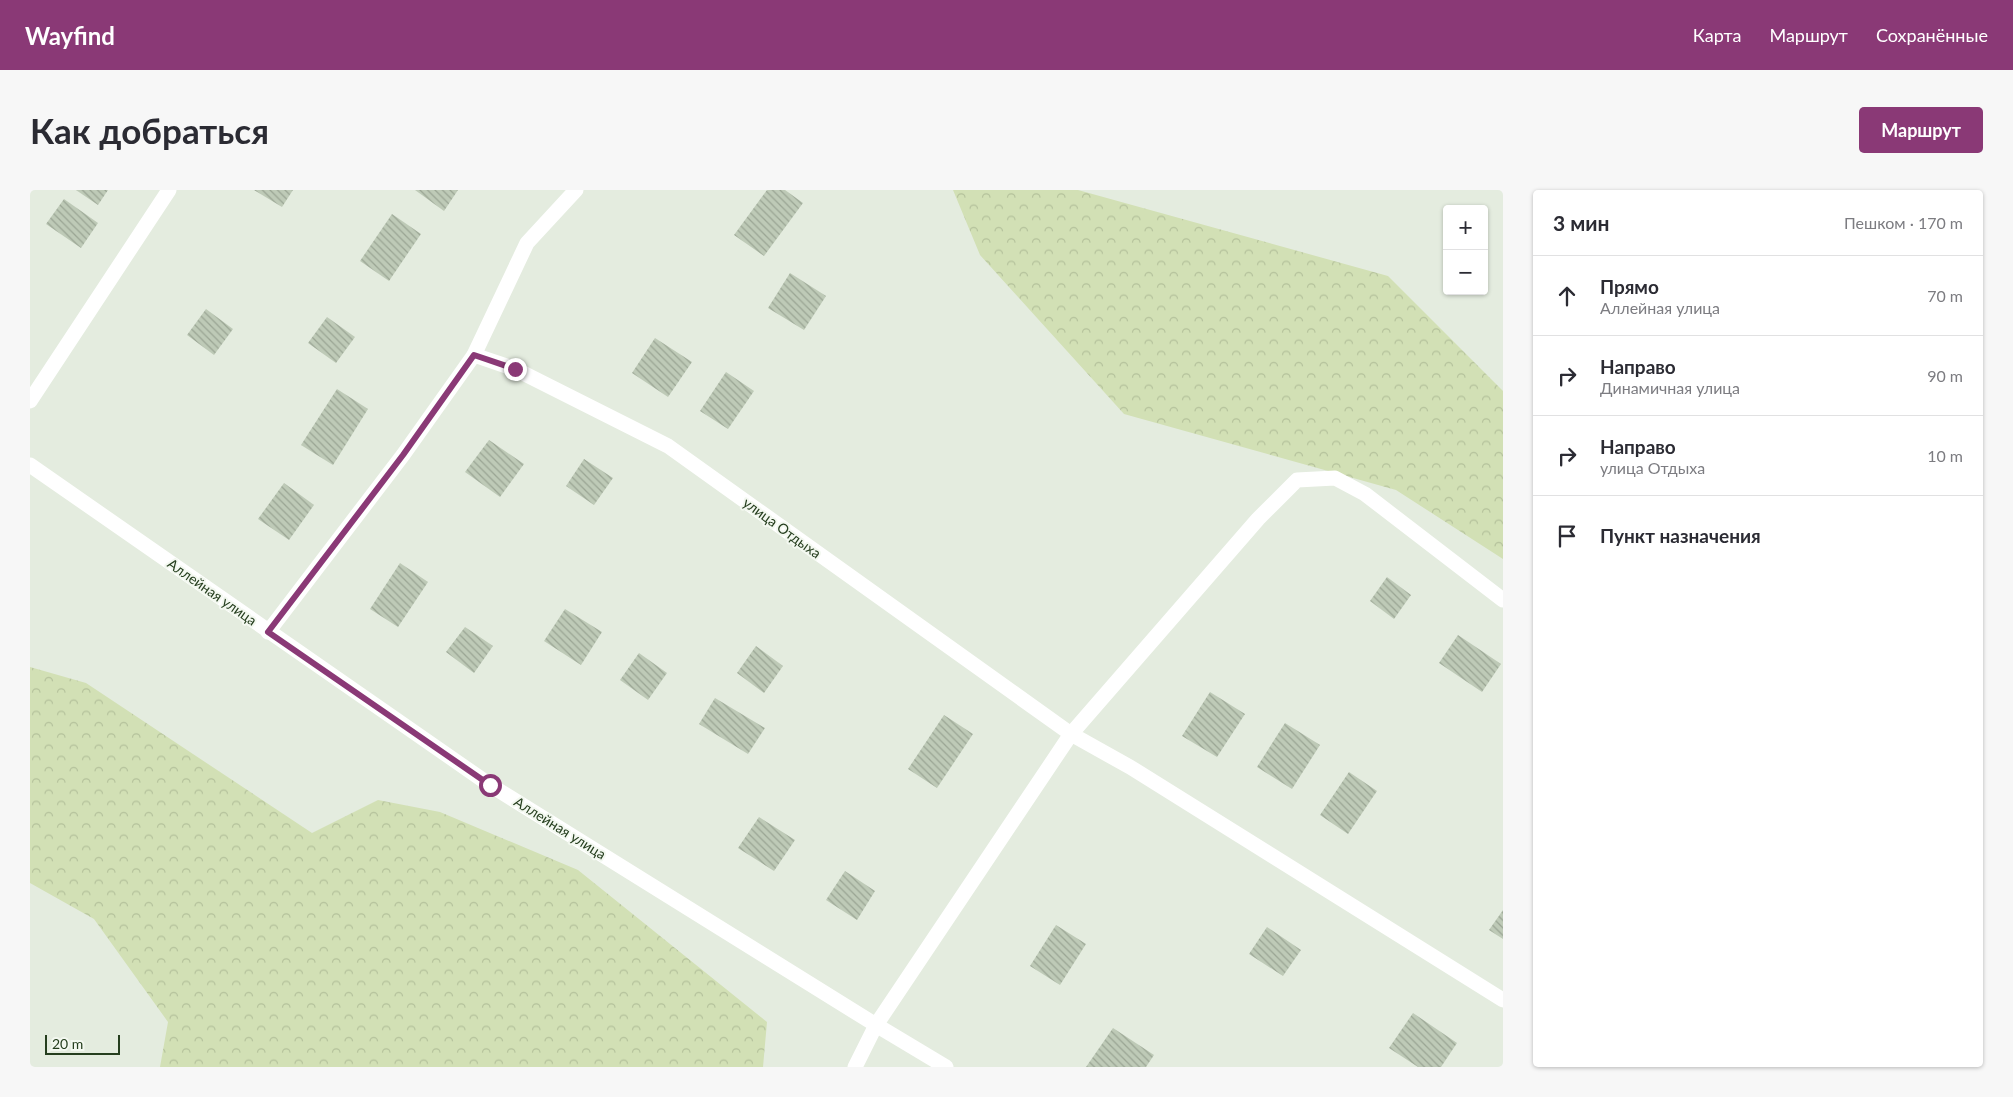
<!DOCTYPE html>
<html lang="ru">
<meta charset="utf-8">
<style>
:root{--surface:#fff;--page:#f7f7f7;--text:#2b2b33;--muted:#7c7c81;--line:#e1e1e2;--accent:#8a3976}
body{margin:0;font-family:Lato,sans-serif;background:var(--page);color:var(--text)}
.controls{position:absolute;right:15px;top:15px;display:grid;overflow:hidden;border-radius:5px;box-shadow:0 1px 4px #0004}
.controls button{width:45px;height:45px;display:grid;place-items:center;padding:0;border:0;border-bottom:1px solid var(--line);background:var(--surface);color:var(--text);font:25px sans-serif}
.scale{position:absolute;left:15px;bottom:12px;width:75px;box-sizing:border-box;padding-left:5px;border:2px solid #253e1e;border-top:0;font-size:14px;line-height:18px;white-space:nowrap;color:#253e1e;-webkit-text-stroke:4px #f3f8f0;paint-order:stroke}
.stop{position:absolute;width:15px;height:15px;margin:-11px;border:4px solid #8a3976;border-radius:50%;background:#fff}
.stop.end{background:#8a3976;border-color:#fff;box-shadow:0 1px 5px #0008}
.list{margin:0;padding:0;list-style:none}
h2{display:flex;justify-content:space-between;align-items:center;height:65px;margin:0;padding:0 20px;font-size:21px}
h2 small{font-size:16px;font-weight:400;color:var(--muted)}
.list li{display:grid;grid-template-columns:32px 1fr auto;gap:15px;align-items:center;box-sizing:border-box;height:80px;padding:0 20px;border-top:1px solid var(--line)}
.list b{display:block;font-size:19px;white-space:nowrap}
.list p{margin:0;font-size:16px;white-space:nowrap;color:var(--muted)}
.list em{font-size:16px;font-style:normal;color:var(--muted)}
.icon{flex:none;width:28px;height:28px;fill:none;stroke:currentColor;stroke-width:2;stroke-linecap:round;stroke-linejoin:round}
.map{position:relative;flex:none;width:1473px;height:877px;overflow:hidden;border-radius:5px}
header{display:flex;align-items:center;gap:30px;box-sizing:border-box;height:70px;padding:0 25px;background:var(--accent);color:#fff}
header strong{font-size:24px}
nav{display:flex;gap:28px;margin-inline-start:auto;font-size:18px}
.intro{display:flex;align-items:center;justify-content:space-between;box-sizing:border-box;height:120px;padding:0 30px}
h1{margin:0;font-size:35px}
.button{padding:12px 22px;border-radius:5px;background:var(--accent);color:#fff;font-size:18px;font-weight:700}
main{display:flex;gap:30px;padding:0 30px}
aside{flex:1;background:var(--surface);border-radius:5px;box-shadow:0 1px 4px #0004}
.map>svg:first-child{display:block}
.forest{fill:url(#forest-crowns)}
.building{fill:url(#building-back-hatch)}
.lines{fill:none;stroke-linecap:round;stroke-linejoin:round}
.lane{stroke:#fff;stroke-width:15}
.street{stroke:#fff;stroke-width:15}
.route{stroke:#8a3976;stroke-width:6}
.labels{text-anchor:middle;stroke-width:4;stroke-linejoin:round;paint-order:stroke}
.street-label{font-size:14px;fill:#253e1e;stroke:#f3f8f0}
</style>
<header>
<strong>Wayfind</strong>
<nav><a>Карта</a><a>Маршрут</a><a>Сохранённые</a></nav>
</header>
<div class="intro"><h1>Как добраться</h1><a class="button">Маршрут</a></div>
<main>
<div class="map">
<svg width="1473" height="877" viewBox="0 0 1473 877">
<defs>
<pattern id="forest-crowns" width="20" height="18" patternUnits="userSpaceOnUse" patternTransform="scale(1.25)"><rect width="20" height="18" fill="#d2e0b5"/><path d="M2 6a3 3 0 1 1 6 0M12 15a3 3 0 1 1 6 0" fill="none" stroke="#b4c19b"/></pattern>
<pattern id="building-back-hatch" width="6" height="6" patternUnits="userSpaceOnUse" patternTransform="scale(1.25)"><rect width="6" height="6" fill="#becab7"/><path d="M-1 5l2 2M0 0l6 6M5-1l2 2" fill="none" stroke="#9aa594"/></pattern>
</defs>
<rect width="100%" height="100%" fill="#e4ecdf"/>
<!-- forest -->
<g class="forest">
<path d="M 923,0 L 1048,0 L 1358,86 L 1473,201 L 1473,369 L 1366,300 L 1094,224 L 950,65 Z"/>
<path d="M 0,477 L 56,493 L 282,643 L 348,610 L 410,622 L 548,680 L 737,832 L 733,877 L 130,877 L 138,832 L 64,729 L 0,693 Z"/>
</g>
<!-- building -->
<g class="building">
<path d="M 46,0 L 78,0 L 68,15 Z"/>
<path d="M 224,0 L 263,0 L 252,17 Z"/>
<path d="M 385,0 L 428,0 L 414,21 Z"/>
<path d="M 737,0 L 755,0 L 773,13 L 734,66 L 704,45 Z"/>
<path d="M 34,9 L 68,33 L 51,58 L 16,34 Z"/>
<path d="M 362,24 L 391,44 L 359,91 L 330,71 Z"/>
<path d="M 760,83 L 796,106 L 774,140 L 738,118 Z"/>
<path d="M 176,119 L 203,139 L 184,165 L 157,145 Z"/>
<path d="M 297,127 L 325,147 L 306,173 L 278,153 Z"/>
<path d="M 625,148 L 662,172 L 638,207 L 602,183 Z"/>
<path d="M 696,182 L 724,201 L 698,239 L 670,221 Z"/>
<path d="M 307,199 L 338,219 L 303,275 L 271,255 Z"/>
<path d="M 459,250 L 494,274 L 470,307 L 435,282 Z"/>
<path d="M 554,269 L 583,288 L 564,315 L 536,296 Z"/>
<path d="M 254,293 L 284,315 L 259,350 L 228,329 Z"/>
<path d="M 370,373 L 398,392 L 368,437 L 340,419 Z"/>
<path d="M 1357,387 L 1381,405 L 1364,429 L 1340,411 Z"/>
<path d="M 535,419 L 572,442 L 551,475 L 514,451 Z"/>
<path d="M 435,437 L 463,456 L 444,483 L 416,462 Z"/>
<path d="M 1428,445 L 1471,474 L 1452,502 L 1409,473 Z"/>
<path d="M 726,456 L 753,476 L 734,503 L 707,483 Z"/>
<path d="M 609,463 L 637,483 L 618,510 L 590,490 Z"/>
<path d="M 1180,502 L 1215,524 L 1187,567 L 1152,546 Z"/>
<path d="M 685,508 L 735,538 L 718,564 L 669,534 Z"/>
<path d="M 914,525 L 943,544 L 907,598 L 878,579 Z"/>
<path d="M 1255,533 L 1290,555 L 1262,599 L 1227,577 Z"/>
<path d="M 1319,582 L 1347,601 L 1318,644 L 1290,625 Z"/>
<path d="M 729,627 L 765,650 L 744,681 L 708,658 Z"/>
<path d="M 815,681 L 845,701 L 827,730 L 796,710 Z"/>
<path d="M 1473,720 L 1473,749 L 1459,740 Z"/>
<path d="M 1026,735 L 1056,754 L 1030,795 L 1000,776 Z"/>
<path d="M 1237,737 L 1271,760 L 1253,786 L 1219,764 Z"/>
<path d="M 1383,823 L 1427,853 L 1411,877 L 1388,877 L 1359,858 Z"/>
<path d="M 1083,838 L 1124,865 L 1116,877 L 1056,877 Z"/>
</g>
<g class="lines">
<!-- lane -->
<g class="lane">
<path d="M 0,211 L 139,0"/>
<path d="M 1473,410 L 1335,304 L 1305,288 L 1267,290 L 1228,329 L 1041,544 L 1100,577 L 1473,810"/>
<path d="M 846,835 L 916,877"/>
</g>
<!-- street -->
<g class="street">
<path d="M 444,165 L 485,179 L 638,256 L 1041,544 L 846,835 L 825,877"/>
<path d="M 0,275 L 460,595 L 846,835"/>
<path d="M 238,442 L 373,265 L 444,165 L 497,53 L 546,0"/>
</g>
</g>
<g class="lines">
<!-- route -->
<path class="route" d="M 460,595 L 238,442 L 373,265 L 444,165 L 485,179"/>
</g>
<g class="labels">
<!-- street labels -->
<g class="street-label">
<text transform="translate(752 338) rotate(36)" y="5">улица Отдыха</text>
<text transform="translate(182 402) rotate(35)" y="5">Аллейная улица</text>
<text transform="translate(530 638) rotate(32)" y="5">Аллейная улица</text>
</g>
</g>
</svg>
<div class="controls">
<button>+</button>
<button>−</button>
</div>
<div class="scale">20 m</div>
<div class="stop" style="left:460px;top:595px"></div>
<div class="stop end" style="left:485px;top:179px"></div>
</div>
<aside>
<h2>3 мин<small>Пешком · 170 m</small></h2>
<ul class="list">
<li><svg class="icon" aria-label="ahead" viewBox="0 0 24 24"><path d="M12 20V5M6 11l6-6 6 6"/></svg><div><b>Прямо</b><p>Аллейная улица</p></div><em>70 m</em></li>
<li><svg class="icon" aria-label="right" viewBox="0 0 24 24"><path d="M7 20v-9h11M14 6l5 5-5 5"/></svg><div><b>Направо</b><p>Динамичная улица</p></div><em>90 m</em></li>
<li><svg class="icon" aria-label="right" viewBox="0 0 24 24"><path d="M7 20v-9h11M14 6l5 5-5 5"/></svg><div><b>Направо</b><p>улица Отдыха</p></div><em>10 m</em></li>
<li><svg class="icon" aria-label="arrive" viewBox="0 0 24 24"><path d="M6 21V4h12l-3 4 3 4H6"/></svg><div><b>Пункт назначения</b></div></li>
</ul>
</aside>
</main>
